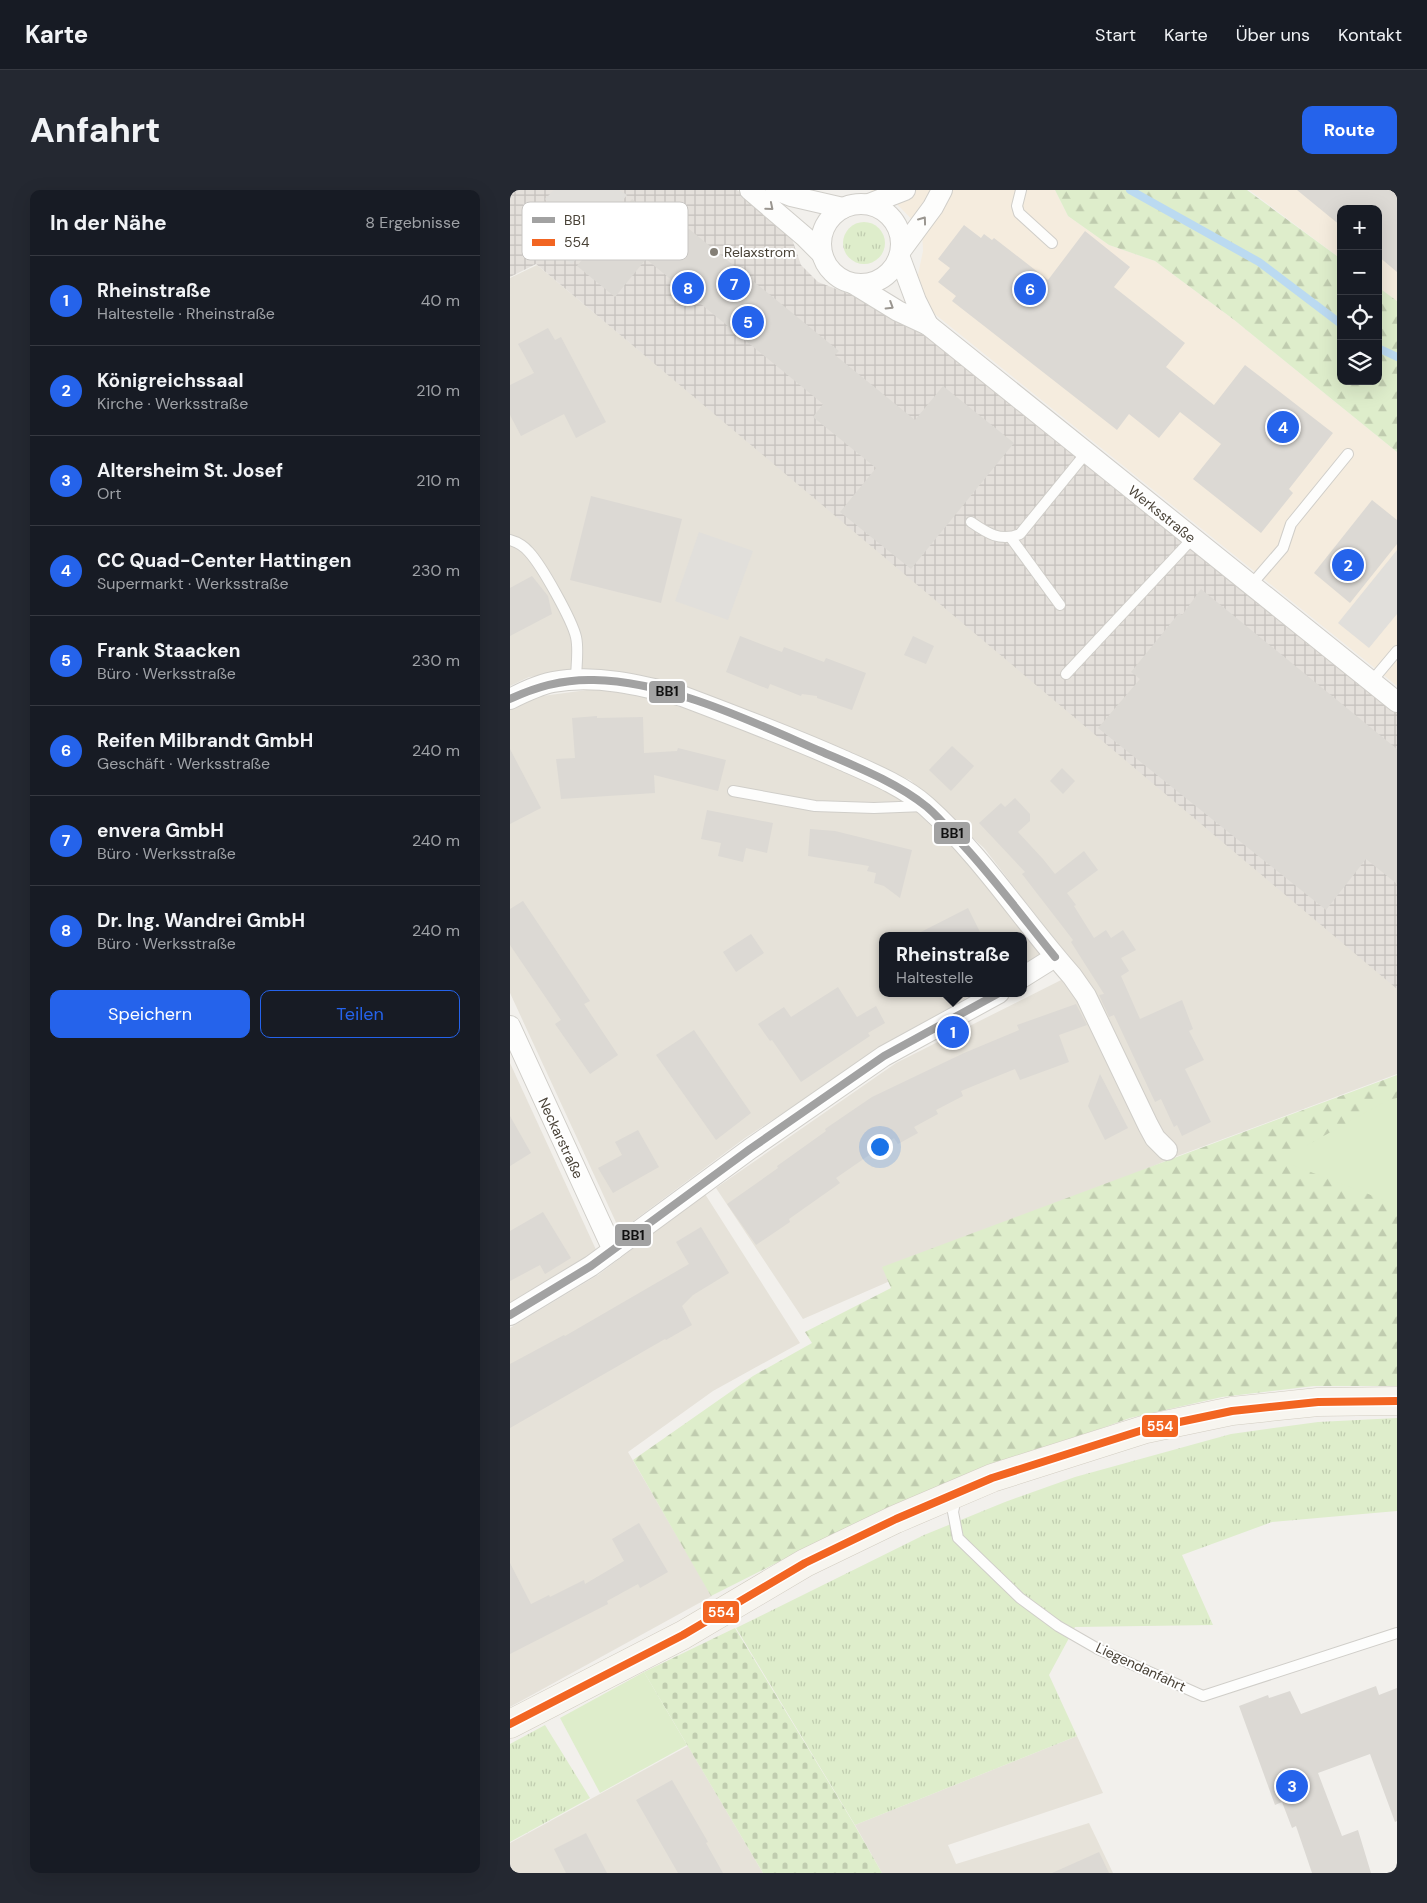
<!DOCTYPE html>
<html lang="de">
<meta charset="utf-8">
<style>
:root{--surface:#171b24;--page:#242831;--text:#f1f3f6;--muted:#9ea1a6;--line:#363941;--accent:#2563eb}
body{margin:0;font-family:"DM Sans",sans-serif;background:var(--page);color:var(--text)}
.controls{position:absolute;right:15px;top:15px;display:grid;overflow:hidden;border-radius:10px;box-shadow:0 5px 20px #0002}
.controls button{width:45px;height:45px;display:grid;place-items:center;padding:0;border:0;border-bottom:1px solid var(--line);background:var(--surface);color:var(--text);font:25px sans-serif}
.you{position:absolute;left:369px;top:956px;width:18px;height:18px;margin:-12px;border:4px solid #fff;border-radius:50%;background:#1a73e8;box-shadow:0 0 0 8px #1a73e833}
.badge{display:grid;place-items:center;width:32px;height:32px;border-radius:50%;background:var(--accent);color:#fff;font-size:16px;font-weight:700}
.pin{position:absolute;translate:-50% -50%;border:2px solid #fff;box-shadow:0 1px 5px #0006}
.popup{position:absolute;left:369px;top:742px;width:148px;height:65px;box-sizing:border-box;display:grid;place-content:center;border-radius:10px;background:var(--surface);filter:drop-shadow(0 1px 4px #0005);font-size:16px;white-space:nowrap;color:var(--muted)}
.popup b{font-size:19px;color:var(--text)}
.popup::after{content:'';position:absolute;left:50%;top:100%;margin-left:-10px;border:10px solid transparent;border-top-color:var(--surface)}
.list{margin:0;padding:0;list-style:none}
h2{display:flex;justify-content:space-between;align-items:center;height:65px;margin:0;padding:0 20px;font-size:21px}
h2 small{font-size:16px;font-weight:400;color:var(--muted)}
.list li{display:grid;grid-template-columns:32px 1fr auto;gap:15px;align-items:center;box-sizing:border-box;height:90px;padding:0 20px;border-top:1px solid var(--line)}
.list b{display:block;font-size:19px;white-space:nowrap}
.list p{margin:0;font-size:16px;white-space:nowrap;color:var(--muted)}
.list em{font-size:16px;font-style:normal;color:var(--muted)}
.actions{display:flex;gap:10px;padding:15px 20px}
.actions a{flex:1;padding:11px 0;border:1px solid var(--accent);border-radius:10px;text-align:center;font-size:18px;color:var(--accent)}
.actions .main{background:var(--accent);color:#fff}
.icon{flex:none;width:28px;height:28px;fill:none;stroke:currentColor;stroke-width:2;stroke-linecap:round;stroke-linejoin:round}
.map{position:relative;flex:none;width:887px;height:1683px;overflow:hidden;border-radius:10px}
header{display:flex;align-items:center;gap:30px;box-sizing:border-box;height:70px;padding:0 25px;background:var(--surface);border-bottom:1px solid var(--line)}
header strong{font-size:24px}
nav{display:flex;gap:28px;margin-inline-start:auto;font-size:18px}
.intro{display:flex;align-items:center;justify-content:space-between;box-sizing:border-box;height:120px;padding:0 30px}
h1{margin:0;font-size:35px}
.button{padding:12px 22px;border-radius:10px;background:var(--accent);color:#fff;font-size:18px;font-weight:700}
main{display:flex;gap:30px;padding:0 30px}
aside{flex:1;background:var(--surface);border-radius:10px;box-shadow:0 5px 20px #0002}
.map>svg:first-child{display:block}
.residential{fill:#e6e2d9}
.commercial{fill:#f5ecde}
.industrial{fill:url(#industrial-grid)}
.grass{fill:url(#grass-tufts)}
.forest{fill:url(#forest-firs)}
.cemetery{fill:url(#cemetery-stones)}
.green{fill:#deedcb}
.parking{fill:#e1dfdb}
.lines{fill:none;stroke-linecap:round;stroke-linejoin:round}
.stream{stroke:#bbdaf1;stroke-width:8}
.building{fill:#dcd9d4}
.service-casing{stroke:#d0cec9;stroke-width:12}
.minor-casing{stroke:#d0cec9;stroke-width:22}
.secondary-casing{stroke:#d2cdc2;stroke-width:29}
.service{stroke:#fdfdfc;stroke-width:10}
.minor{stroke:#fdfdfc;stroke-width:20}
.secondary{stroke:#f7f5ef;stroke-width:28}
.bus-1-casing{stroke:#fff;stroke-width:11}
.bus-2-casing{stroke:#fff;stroke-width:11}
.bus-1{stroke:#a2a2a2;stroke-width:8}
.bus-2{stroke:#f26522;stroke-width:8}
.oneway{stroke:#9a9690}
.poi-dot{fill:#847f76;stroke:#fff;stroke-width:2}
.labels{text-anchor:middle;stroke-width:4;stroke-linejoin:round;paint-order:stroke}
.poi-label{font-size:14px;fill:#494237;stroke:#fff;text-anchor:start}
.street-label{font-size:14px;fill:#494237;stroke:#fff}
.key{fill:#fff;stroke:#c8c6c3;stroke-width:1}
.key-label{font-size:14px;fill:#494237}
.line-badge{stroke:#fff;stroke-width:2}
.badge-label{font-size:14px;text-anchor:middle;font-weight:bold;fill:#fff}
.pale-badge-label{font-size:14px;text-anchor:middle;font-weight:bold;fill:#111}
</style>
<header>
<strong>Karte</strong>
<nav><a>Start</a><a>Karte</a><a>Über uns</a><a>Kontakt</a></nav>
</header>
<div class="intro"><h1>Anfahrt</h1><a class="button">Route</a></div>
<main>
<aside>
<h2>In der Nähe<small>8 Ergebnisse</small></h2>
<ul class="list">
<li><span class="badge">1</span><div><b>Rheinstraße</b><p>Haltestelle · Rheinstraße</p></div><em>40 m</em></li>
<li><span class="badge">2</span><div><b>Königreichssaal</b><p>Kirche · Werksstraße</p></div><em>210 m</em></li>
<li><span class="badge">3</span><div><b>Altersheim St. Josef</b><p>Ort</p></div><em>210 m</em></li>
<li><span class="badge">4</span><div><b>CC Quad-Center Hattingen</b><p>Supermarkt · Werksstraße</p></div><em>230 m</em></li>
<li><span class="badge">5</span><div><b>Frank Staacken</b><p>Büro · Werksstraße</p></div><em>230 m</em></li>
<li><span class="badge">6</span><div><b>Reifen Milbrandt GmbH</b><p>Geschäft · Werksstraße</p></div><em>240 m</em></li>
<li><span class="badge">7</span><div><b>envera GmbH</b><p>Büro · Werksstraße</p></div><em>240 m</em></li>
<li><span class="badge">8</span><div><b>Dr. Ing. Wandrei GmbH</b><p>Büro · Werksstraße</p></div><em>240 m</em></li>
</ul>
<div class="actions"><a class="main">Speichern</a><a>Teilen</a></div>
</aside>
<div class="map">
<svg width="887" height="1683" viewBox="0 0 887 1683">
<defs>
<pattern id="industrial-grid" width="8" height="8" patternUnits="userSpaceOnUse" patternTransform="scale(1.25)"><rect width="8" height="8" fill="#e4e0db"/><path d="M0 4h8M4 0v8" fill="none" stroke="#c5c1bd"/></pattern>
<pattern id="grass-tufts" width="24" height="20" patternUnits="userSpaceOnUse" patternTransform="scale(1.25)"><rect width="24" height="20" fill="#deedcb"/><path d="M3 7l-1-3M5 7V3M7 7l1-3M15 17l-1-3M17 17v-4M19 17l1-3" fill="none" stroke="#c0ccaf"/></pattern>
<pattern id="forest-firs" width="22" height="20" patternUnits="userSpaceOnUse" patternTransform="scale(1.25)"><rect width="22" height="20" fill="#deedcb"/><path d="M5 1l3.5 6h-7zM16 11l3.5 6h-7z" fill="#c0ccaf"/></pattern>
<pattern id="cemetery-stones" width="16" height="16" patternUnits="userSpaceOnUse" patternTransform="scale(1.25)"><rect width="16" height="16" fill="#deedcb"/><path d="M2 7V4a2 2 0 0 1 4 0v3zM10 15v-3a2 2 0 0 1 4 0v3z" fill="#c0ccaf"/></pattern>
</defs>
<rect width="100%" height="100%" fill="#f2f0ec"/>
<!-- residential -->
<g class="residential">
<path d="M 27,75 L 887,795 L 887,884 L 662,968 L 293,1129 L 206,998 L 386,873 L 569,781 L 474,658 L 400,590 L 156,492 L 89,480 L 19,487 L 0,496 L 0,88 Z"/>
<path d="M 92,498 L 145,507 L 200,527 L 353,585 L 395,610 L 459,673 L 532,763 L 513,774 L 513,746 L 373,746 L 373,803 L 464,803 L 369,860 L 235,948 L 110,1041 L 0,803 L 0,517 L 25,507 Z"/>
<path d="M 0,873 L 88,1064 L 0,1115 Z"/>
<path d="M 195,1004 L 290,1153 L 203,1201 L 118,1262 L 202,1406 L 0,1517 L 0,1138 L 88,1085 Z"/>
<path d="M 567,1546 L 593,1603 L 438,1655 L 446,1674 L 579,1633 L 603,1683 L 372,1683 L 345,1635 Z"/>
<path d="M 178,1556 L 253,1683 L 0,1683 L 0,1653 Z"/>
</g>
<!-- commercial -->
<g class="commercial">
<path d="M 360,0 L 545,0 L 558,26 L 599,55 L 645,71 L 723,129 L 887,262 L 887,496 L 416,117 L 406,94 L 413,61 L 412,40 L 384,11 Z"/>
<path d="M 739,0 L 887,0 L 887,111 L 868,97 L 868,19 L 831,19 L 831,69 Z"/>
</g>
<!-- industrial -->
<path class="industrial" d="M 0,0 L 227,0 L 270,35 L 281,46 L 291,75 L 308,92 L 387,122 L 887,523 L 887,799 L 26,74 L 0,87 Z"/>
<!-- grass -->
<g class="grass">
<circle cx="354" cy="53" r="21"/>
<path d="M 887,1228 L 887,1321 L 762,1332 L 672,1365 L 703,1435 L 565,1437 L 539,1485 L 567,1546 L 345,1635 L 226,1438 L 414,1345 L 495,1312 L 565,1287 L 721,1244 L 808,1232 Z"/>
<path d="M 35,1535 L 80,1608 L 0,1652 L 0,1554 Z"/>
</g>
<!-- forest -->
<g class="forest">
<path d="M 545,0 L 737,0 L 831,69 L 831,191 L 868,191 L 868,97 L 887,111 L 887,262 L 723,129 L 645,71 L 599,55 L 558,26 Z"/>
<path d="M 887,885 L 887,1196 L 804,1196 L 712,1207 L 620,1228 L 432,1295 L 302,1355 L 201,1406 L 123,1270 L 243,1186 L 302,1153 L 295,1142 L 381,1098 L 372,1077 Z"/>
</g>
<!-- cemetery -->
<path class="cemetery" d="M 225,1438 L 344,1634 L 372,1683 L 253,1683 L 134,1482 Z"/>
<!-- green -->
<g class="green">
<path d="M 887,908 L 887,1015 L 777,973 L 794,957 L 876,911 Z"/>
<path d="M 134,1482 L 177,1555 L 90,1603 L 50,1528 Z"/>
</g>
<!-- parking -->
<g class="parking">
<path d="M 44,0 L 109,0 L 117,5 L 62,74 L 32,51 L 53,24 L 35,9 Z"/>
<path d="M 189,342 L 243,361 L 218,430 L 165,411 Z"/>
<path d="M 887,360 L 887,424 L 859,458 L 828,433 Z"/>
</g>
<g class="lines">
<!-- stream -->
<g class="stream">
<path d="M 620,0 L 749,72 L 831,134"/>
<path d="M 868,158 L 887,167"/>
</g>
</g>
<!-- building -->
<g class="building">
<path d="M 787,0 L 887,0 L 887,82 L 868,66 L 868,19 L 831,19 L 831,36 Z"/>
<path d="M 122,9 L 171,49 L 179,39 L 329,161 L 325,165 L 405,230 L 433,196 L 504,253 L 401,379 L 330,322 L 366,278 L 303,227 L 313,214 L 136,69 L 105,107 L 67,76 Z"/>
<path d="M 34,11 L 50,24 L 30,50 L 14,36 Z"/>
<path d="M 454,35 L 471,48 L 474,44 L 482,50 L 484,48 L 538,90 L 575,41 L 620,77 L 604,97 L 675,153 L 656,177 L 704,215 L 735,175 L 823,243 L 779,299 L 783,303 L 751,343 L 683,289 L 711,254 L 670,222 L 649,248 L 619,224 L 607,240 L 442,111 L 446,106 L 428,92 L 440,78 L 428,69 Z"/>
<path d="M 38,138 L 45,150 L 51,147 L 96,232 L 66,248 L 54,224 L 11,246 L 0,225 L 0,195 L 24,183 L 8,154 Z"/>
<path d="M 81,306 L 172,329 L 151,413 L 60,390 Z"/>
<path d="M 862,310 L 887,330 L 887,354 L 840,413 L 804,383 Z"/>
<path d="M 22,386 L 38,406 L 42,424 L 0,446 L 0,398 Z"/>
<path d="M 691,399 L 887,559 L 887,694 L 856,669 L 816,720 L 588,538 L 630,489 L 621,482 L 669,423 L 672,425 Z"/>
<path d="M 230,446 L 272,462 L 274,457 L 314,472 L 316,468 L 356,483 L 342,520 L 307,508 L 307,506 L 292,504 L 291,506 L 260,494 L 258,499 L 216,482 Z"/>
<path d="M 403,446 L 424,456 L 416,474 L 394,465 Z"/>
<path d="M 87,526 L 87,528 L 133,527 L 134,563 L 167,561 L 168,558 L 216,570 L 208,601 L 144,585 L 145,603 L 51,609 L 46,569 L 65,568 L 62,528 Z"/>
<path d="M 442,556 L 464,576 L 441,601 L 419,580 Z"/>
<path d="M 0,559 L 31,618 L 0,634 Z"/>
<path d="M 552,578 L 565,591 L 553,604 L 540,591 Z"/>
<path d="M 505,608 L 520,624 L 520,631 L 508,642 L 533,669 L 545,684 L 574,661 L 588,680 L 557,703 L 566,715 L 564,716 L 584,748 L 596,740 L 601,748 L 613,740 L 626,760 L 611,768 L 619,781 L 611,786 L 630,829 L 672,810 L 683,839 L 679,841 L 694,870 L 675,879 L 701,932 L 672,946 L 667,935 L 664,937 L 651,909 L 645,912 L 604,825 L 599,827 L 589,805 L 594,804 L 561,752 L 563,750 L 512,684 L 515,682 L 469,633 L 491,613 L 495,617 Z"/>
<path d="M 197,620 L 263,633 L 257,663 L 236,658 L 233,672 L 208,666 L 211,653 L 191,649 Z"/>
<path d="M 300,639 L 325,641 L 402,660 L 390,708 L 374,696 L 364,693 L 366,683 L 357,681 L 359,676 L 298,666 Z"/>
<path d="M 13,711 L 80,811 L 74,814 L 108,865 L 80,884 L 45,834 L 51,830 L 0,755 L 0,719 Z"/>
<path d="M 458,718 L 472,746 L 403,746 Z"/>
<path d="M 241,744 L 254,763 L 226,782 L 213,762 Z"/>
<path d="M 328,797 L 347,827 L 366,816 L 375,833 L 358,843 L 360,846 L 291,892 L 262,850 L 260,851 L 248,834 L 274,817 L 281,827 Z"/>
<path d="M 566,814 L 577,835 L 549,845 L 559,872 L 510,890 L 505,879 L 451,901 L 453,906 L 426,920 L 428,924 L 404,937 L 408,943 L 388,954 L 384,948 L 326,988 L 330,993 L 279,1029 L 280,1032 L 246,1055 L 217,1014 L 268,978 L 267,976 L 316,941 L 315,939 L 362,907 L 454,863 L 509,840 L 507,835 Z"/>
<path d="M 184,840 L 241,923 L 206,950 L 146,865 Z"/>
<path d="M 590,884 L 618,938 L 595,950 L 578,916 Z"/>
<path d="M 0,926 L 21,963 L 0,976 Z"/>
<path d="M 128,940 L 149,977 L 103,1003 L 88,978 L 112,965 L 105,952 Z"/>
<path d="M 33,1022 L 61,1068 L 35,1084 L 30,1075 L 0,1091 L 0,1041 Z"/>
<path d="M 191,1037 L 219,1083 L 183,1105 L 172,1116 L 182,1135 L 156,1150 L 155,1149 L 0,1238 L 0,1174 L 54,1145 L 55,1146 L 179,1074 L 166,1052 Z"/>
<path d="M 129,1333 L 158,1382 L 130,1398 L 128,1394 L 97,1411 L 98,1414 L 0,1464 L 0,1373 L 21,1414 L 39,1405 L 40,1407 L 74,1390 L 75,1394 L 114,1371 L 102,1349 Z"/>
<path d="M 866,1496 L 869,1505 L 887,1498 L 887,1631 L 885,1632 L 860,1564 L 808,1583 L 832,1646 L 848,1640 L 861,1683 L 802,1683 L 786,1636 L 782,1638 L 772,1612 L 765,1615 L 729,1516 L 758,1505 L 759,1508 L 780,1501 L 791,1524 Z"/>
<path d="M 162,1590 L 198,1652 L 196,1653 L 213,1683 L 168,1683 L 126,1610 Z"/>
<path d="M 76,1643 L 97,1683 L 56,1683 L 44,1659 Z"/>
<path d="M 589,1662 L 599,1683 L 542,1683 Z"/>
</g>
<g class="lines">
<!-- service casing -->
<g class="service-casing">
<g id="service">
<path d="M 511,0 L 507,16 L 509,23 L 542,53"/>
<path d="M 461,332 C 477,343 490,352 510,344 L 576,263"/>
<path d="M 501,348 L 550,415"/>
<path d="M 0,350 C 7,352 14,356 19,362 C 32,376 62,430 66,447 C 69,460 66,477 66,490"/>
<path d="M 741,395 L 773,358 L 781,334 L 838,264"/>
<path d="M 556,484 L 683,348"/>
<path d="M 861,492 L 887,461"/>
<path d="M 223,601 L 305,616 L 364,618 L 415,616"/>
<path d="M 446,1308 L 443,1322 L 448,1348 L 510,1408 L 548,1436 L 588,1459 L 693,1506 L 887,1443"/>
</g>
</g>
<!-- minor casing -->
<g class="minor-casing">
<g id="minor">
<path d="M 240,0 L 295,47 L 312,64"/>
<path d="M 266,0 L 281,6 L 333,18"/>
<circle cx="351" cy="54" r="40"/>
<path d="M 359,14 L 395,0"/>
<path d="M 392,59 L 423,17 L 432,0"/>
<path d="M 390,68 L 406,111 L 418,135"/>
<path d="M 344,94 L 388,121 L 418,135 L 887,512"/>
<path d="M 0,509 C 14,502 28,495 43,492 C 85,484 131,495 172,506 C 225,526 278,546 330,569 C 359,582 392,595 416,616 C 472,666 513,731 562,786 L 576,806 L 638,935 L 645,948 L 657,960"/>
<path d="M 513,787 L 545,767"/>
<path d="M 0,836 L 103,1060"/>
<path d="M 0,1125 L 81,1076 L 240,959 L 374,866 L 489,803"/>
</g>
</g>
<!-- secondary casing -->
<g class="secondary-casing">
<path id="secondary" d="M 0,1534 L 173,1445 L 295,1373 L 386,1329 L 482,1288 L 636,1239 L 722,1221 L 808,1212 L 887,1211"/>
</g>
<!-- service -->
<use href="#service" class="service"/>
<!-- minor -->
<use href="#minor" class="minor"/>
<!-- secondary -->
<use href="#secondary" class="secondary"/>
<!-- bus-1 casing -->
<g class="bus-1-casing">
<g id="bus-1">
<path d="M 0,509 C 27,496 54,489 84,490 C 158,491 243,532 310,561 C 347,577 386,592 417,617 C 431,629 442,643 454,656 C 486,691 515,730 545,767"/>
<path d="M 0,1125 L 81,1076 L 240,959 L 374,866 L 489,803"/>
</g>
</g>
<!-- bus-2 casing -->
<g class="bus-2-casing">
<path id="bus-2" d="M 0,1534 L 173,1445 L 295,1373 L 386,1329 L 482,1288 L 636,1239 L 722,1221 L 808,1212 L 887,1211"/>
</g>
<!-- bus-1 -->
<use href="#bus-1" class="bus-1"/>
<!-- bus-2 -->
<use href="#bus-2" class="bus-2"/>
</g>
<!-- one-way arrows -->
<defs><path id="oneway-chevron" d="M-2-3.5L2.5 0L-2 3.5" fill="none" stroke-width="1.6" stroke-linecap="round" stroke-linejoin="round" transform="scale(1.25)"/></defs>
<g class="oneway">
<use href="#oneway-chevron" transform="translate(260 17) rotate(40)"/>
<use href="#oneway-chevron" transform="translate(413 30) rotate(-54)"/>
<use href="#oneway-chevron" transform="translate(380 116) rotate(32)"/>
</g>
<!-- markers -->
<circle class="poi-dot" cx="204" cy="62" r="5"/>
<g class="labels">
<!-- poi labels -->
<g class="poi-label">
<text x="214" y="67">Relaxstrom</text>
</g>
<!-- street labels -->
<g class="street-label">
<text transform="translate(652 324) rotate(39)" y="5">Werksstraße</text>
<text transform="translate(51 948) rotate(65)" y="5">Neckarstraße</text>
<text transform="translate(631 1477) rotate(25)" y="5">Liegendanfahrt</text>
</g>
</g>
<!-- legend -->
<rect x="12" y="12" width="166" height="58" rx="8" class="key"/>
<rect x="22" y="27" width="23" height="6" fill="#a2a2a2"/>
<rect x="22" y="49" width="23" height="7" fill="#f26522"/>
<g class="key-label">
<text x="54" y="35">BB1</text>
<text x="54" y="57">554</text>
</g>
<g class="line-badge">
<rect x="138" y="490" width="38" height="24" rx="5" fill="#a2a2a2"/>
<rect x="423" y="631" width="38" height="24" rx="5" fill="#a2a2a2"/>
<rect x="104" y="1033" width="38" height="24" rx="5" fill="#a2a2a2"/>
<rect x="631" y="1224" width="38" height="24" rx="5" fill="#f26522"/>
<rect x="192" y="1410" width="38" height="24" rx="5" fill="#f26522"/>
</g>
<g class="badge-label">
<text x="650" y="1241">554</text>
<text x="211" y="1427">554</text>
</g>
<g class="pale-badge-label">
<text x="157" y="506">BB1</text>
<text x="442" y="648">BB1</text>
<text x="123" y="1050">BB1</text>
</g>
</svg>
<div class="controls">
<button>+</button>
<button>−</button>
<button><svg class="icon" aria-label="locate" viewBox="0 0 24 24"><circle cx="12" cy="12" r="6"/><path d="M12 2v4M12 18v4M2 12h4M18 12h4"/></svg></button>
<button><svg class="icon" aria-label="layers" viewBox="0 0 24 24"><path d="M12 4l9 5-9 5-9-5zM3 14l9 5 9-5"/></svg></button>
</div>
<div class="you"></div>
<div class="pin badge" style="left:443px;top:842px">1</div>
<div class="popup"><b>Rheinstraße</b>Haltestelle</div>
<div class="pin badge" style="left:838px;top:375px">2</div>
<div class="pin badge" style="left:782px;top:1596px">3</div>
<div class="pin badge" style="left:773px;top:237px">4</div>
<div class="pin badge" style="left:238px;top:132px">5</div>
<div class="pin badge" style="left:520px;top:99px">6</div>
<div class="pin badge" style="left:224px;top:94px">7</div>
<div class="pin badge" style="left:178px;top:98px">8</div>
</div>
</main>
